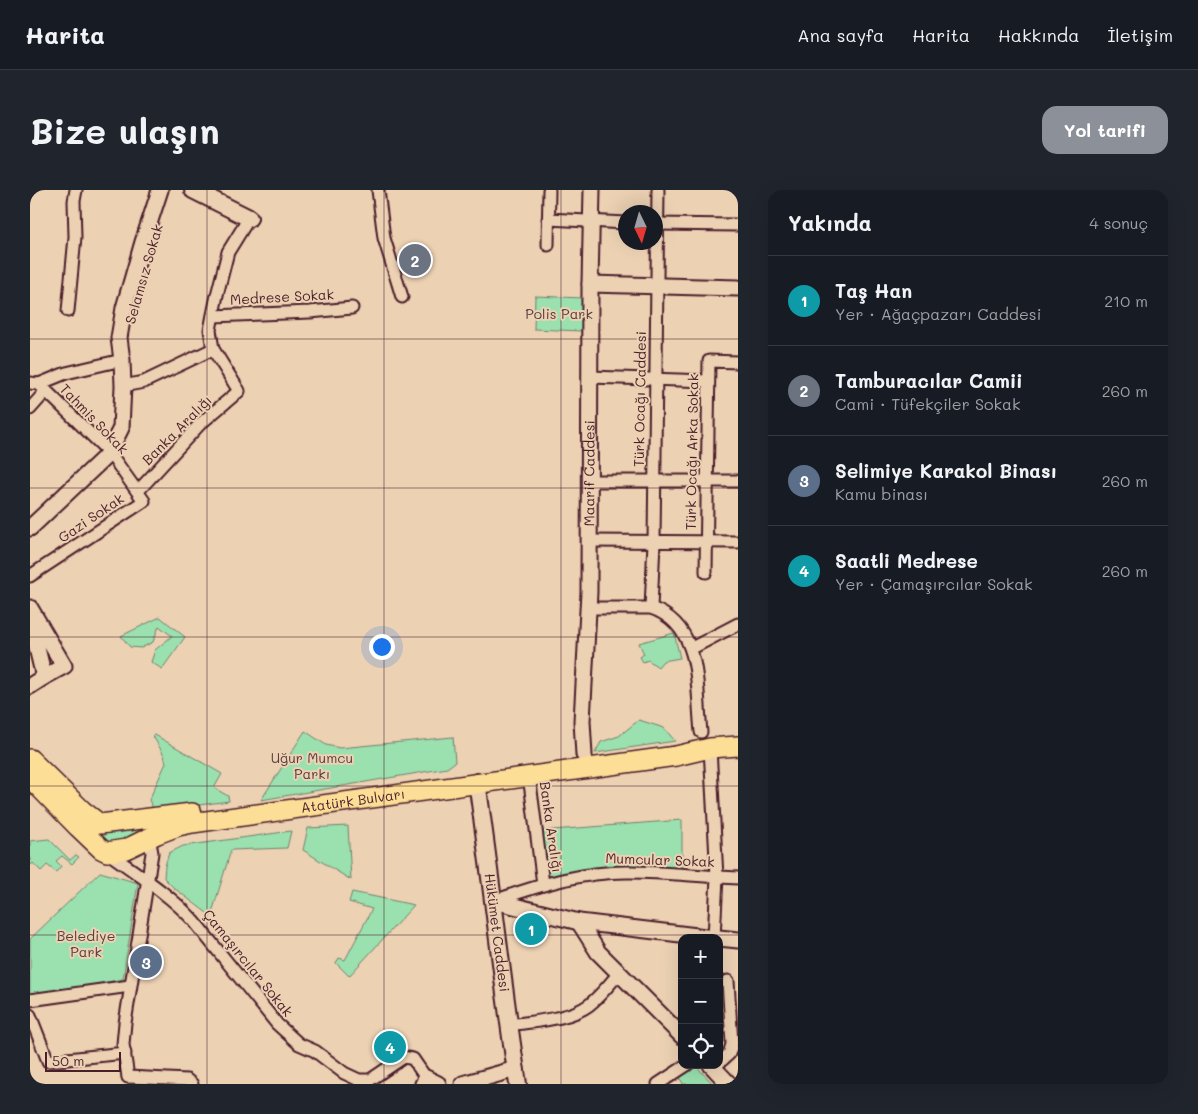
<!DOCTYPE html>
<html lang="tr">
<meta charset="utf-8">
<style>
:root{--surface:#171b24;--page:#20242c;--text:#f1f3f6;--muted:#9ea1a6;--line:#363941;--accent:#8c9099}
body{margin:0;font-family:Mali,sans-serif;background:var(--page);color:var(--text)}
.controls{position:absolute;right:15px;bottom:15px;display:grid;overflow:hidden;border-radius:10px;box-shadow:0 5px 20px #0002}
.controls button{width:45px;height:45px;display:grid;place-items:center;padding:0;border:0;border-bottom:1px solid var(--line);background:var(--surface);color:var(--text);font:25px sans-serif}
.compass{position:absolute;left:588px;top:15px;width:45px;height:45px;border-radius:50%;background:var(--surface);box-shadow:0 5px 20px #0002;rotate:175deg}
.scale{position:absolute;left:15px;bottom:12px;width:76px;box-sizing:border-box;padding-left:5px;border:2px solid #4a1f2b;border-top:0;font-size:14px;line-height:18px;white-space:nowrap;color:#4a1f2b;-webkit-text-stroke:4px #ecd1b3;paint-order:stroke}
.you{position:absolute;left:351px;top:456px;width:18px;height:18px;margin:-12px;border:4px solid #fff;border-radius:50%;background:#1a73e8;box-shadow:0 0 0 8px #1a73e833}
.badge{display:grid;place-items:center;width:32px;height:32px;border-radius:50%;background:var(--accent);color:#fff;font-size:16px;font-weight:700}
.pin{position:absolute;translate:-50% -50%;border:2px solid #fff;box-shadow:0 1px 5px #0006}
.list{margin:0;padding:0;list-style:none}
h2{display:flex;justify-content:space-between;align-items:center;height:65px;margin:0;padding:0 20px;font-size:21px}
h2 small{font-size:16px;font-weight:400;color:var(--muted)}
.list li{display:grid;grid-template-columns:32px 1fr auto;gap:15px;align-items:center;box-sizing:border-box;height:90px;padding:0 20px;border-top:1px solid var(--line)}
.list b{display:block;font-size:19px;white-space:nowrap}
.list p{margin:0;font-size:16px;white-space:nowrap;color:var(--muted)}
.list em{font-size:16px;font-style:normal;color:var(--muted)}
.icon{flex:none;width:28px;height:28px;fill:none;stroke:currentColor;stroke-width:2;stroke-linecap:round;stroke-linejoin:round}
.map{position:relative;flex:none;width:708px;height:894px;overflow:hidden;border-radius:15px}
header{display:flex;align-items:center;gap:30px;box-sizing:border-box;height:70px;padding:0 25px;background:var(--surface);border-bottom:1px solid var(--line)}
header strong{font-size:24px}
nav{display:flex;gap:28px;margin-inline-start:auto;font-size:18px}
.intro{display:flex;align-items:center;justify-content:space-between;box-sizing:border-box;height:120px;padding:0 30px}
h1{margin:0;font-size:35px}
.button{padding:12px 22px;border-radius:15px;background:var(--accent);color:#fff;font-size:18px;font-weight:700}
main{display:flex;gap:30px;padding:0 30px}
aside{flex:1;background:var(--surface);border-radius:15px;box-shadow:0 5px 20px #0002}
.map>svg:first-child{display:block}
.green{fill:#9ae1af;stroke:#72806d}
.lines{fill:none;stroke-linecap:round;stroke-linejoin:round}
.minor-casing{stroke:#4a1f2b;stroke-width:15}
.tertiary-casing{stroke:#4a1f2b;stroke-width:19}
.secondary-casing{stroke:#4a1f2b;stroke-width:20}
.primary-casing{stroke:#4a1f2b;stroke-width:22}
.minor{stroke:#ecd1b3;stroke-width:11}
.tertiary{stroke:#ecd1b3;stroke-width:15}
.secondary{stroke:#ecd1b3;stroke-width:16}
.primary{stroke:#fdde96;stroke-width:19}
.grid{fill:none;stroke:#4a1f2b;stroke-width:1;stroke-opacity:0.55}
.labels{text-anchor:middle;stroke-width:4;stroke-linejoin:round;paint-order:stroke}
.street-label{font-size:14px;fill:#4a1f2b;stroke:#ecd1b3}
.park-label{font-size:14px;fill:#563c3f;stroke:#ecd1b3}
</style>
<header>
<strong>Harita</strong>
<nav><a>Ana sayfa</a><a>Harita</a><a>Hakkında</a><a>İletişim</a></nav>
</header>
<div class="intro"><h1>Bize ulaşın</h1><a class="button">Yol tarifi</a></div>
<main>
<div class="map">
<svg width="708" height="894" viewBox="0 0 708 894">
<rect width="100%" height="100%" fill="#ecd1b3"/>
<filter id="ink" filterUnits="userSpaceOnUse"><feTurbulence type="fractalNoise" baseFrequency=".02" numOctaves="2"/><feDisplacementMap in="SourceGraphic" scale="10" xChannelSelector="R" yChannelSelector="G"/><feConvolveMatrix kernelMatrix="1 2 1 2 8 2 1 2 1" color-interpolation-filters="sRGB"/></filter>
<g filter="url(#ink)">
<!-- green -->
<g class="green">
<path d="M 505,106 L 553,108 L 552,141 L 504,139 Z"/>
<path d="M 130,427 L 155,447 L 132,479 L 121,472 L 125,460 L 142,446 L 129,436 L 123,452 L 111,458 L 100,457 L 91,446 Z"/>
<path d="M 644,443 L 650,468 L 633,471 L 628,477 L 618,470 L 613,472 L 610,467 L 614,464 L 609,453 Z"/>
<path d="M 609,530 L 634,538 L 645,551 L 565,563 L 571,552 L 589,546 Z"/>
<path d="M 275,541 L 296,555 L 310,558 L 423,547 L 425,572 L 417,578 L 231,610 Z"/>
<path d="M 125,545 L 192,584 L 184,598 L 198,606 L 199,611 L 124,621 L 119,610 L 136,573 L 134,565 L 123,546 Z"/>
<path d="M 652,630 L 652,681 L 560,679 L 515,689 L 509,641 Z"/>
<path d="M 318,636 L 321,690 L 273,660 L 278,638 Z"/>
<path d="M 104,638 L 108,645 L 82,655 L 73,649 L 74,645 L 78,642 Z"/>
<path d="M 261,641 L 257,658 L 201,660 L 181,726 L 144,698 L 134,688 L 135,676 L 139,663 L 153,656 Z"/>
<path d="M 19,649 L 40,670 L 46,665 L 49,667 L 42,674 L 32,666 L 26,671 L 31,676 L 26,682 L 17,675 L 11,681 L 3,673 L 0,676 L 0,651 Z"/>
<path d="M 70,682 L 108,693 L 93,789 L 0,807 L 0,749 Z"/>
<path d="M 322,702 L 384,715 L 319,786 L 306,773 L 309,768 L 315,770 L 342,719 L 319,712 Z"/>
<path d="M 667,877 L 683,894 L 653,894 L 649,886 Z"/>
</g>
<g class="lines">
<!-- minor casing -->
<g class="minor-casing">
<g id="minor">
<path d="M 348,0 L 354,48 L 372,107"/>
<path d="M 518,29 L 596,33"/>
<path d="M 626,34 L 708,35"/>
<path d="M 518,55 L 519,0"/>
<path d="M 38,121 L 45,47 L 44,11 L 46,0"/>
<path d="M 183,126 L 280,122 L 322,118"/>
<path d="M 560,187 L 678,191"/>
<path d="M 0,193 L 9,194 L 36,183 L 92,170"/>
<path d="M 93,196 L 114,192 L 183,159"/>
<path d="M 0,219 L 16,201"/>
<path d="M 559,291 L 708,291"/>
<path d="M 108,301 L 170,234 L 209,201 L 183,159 L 180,140 L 187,105 L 198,62 L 219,28"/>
<path d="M 559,351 L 708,352"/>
<path d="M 676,382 L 679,171 L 708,172"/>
<path d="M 0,386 L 114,311 L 79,262 L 9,194"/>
<path d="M 558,418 L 621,418 C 673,436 666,497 671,542"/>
<path d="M 621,418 L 624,352 L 628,0"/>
<path d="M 662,458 L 708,434"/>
<path d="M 680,558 L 687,687 L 684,748"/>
<path d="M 499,585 L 513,694"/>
<path d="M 77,662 C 107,684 138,703 164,731 L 247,834 L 269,854 L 285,861 L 314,883 L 329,890 L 340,890 L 374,867 L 383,869 L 396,888"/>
<path d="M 464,711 C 509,695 554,681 601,682 C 637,682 672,687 708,688"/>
<path d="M 0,810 L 100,796"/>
<path d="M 0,825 L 18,871 L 95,863"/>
<path d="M 480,835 C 504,831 539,830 559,815 C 570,806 580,794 589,783"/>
<path d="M 689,873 L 699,864 L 702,854 L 698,791"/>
<path d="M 98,887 L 93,854 L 95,833 L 122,663 L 119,647"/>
<path d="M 98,887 L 157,890 L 162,894"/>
<path d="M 628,894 L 657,875"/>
</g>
</g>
<!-- tertiary casing -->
<g class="tertiary-casing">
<g id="tertiary">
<path d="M 560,94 L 708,98"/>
<path d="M 0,338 L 73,269 L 79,262 L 91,238 L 93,196 L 92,170 L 89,148 L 94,118 L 113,52 L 130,0"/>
<path d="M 0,418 L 34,476 L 14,487 L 0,496"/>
<path d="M 0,429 L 14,487"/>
<path id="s1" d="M 554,565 L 552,531 L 559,402 L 560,94 L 562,0"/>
<path d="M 464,711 L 549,732 L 684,748"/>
<path d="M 549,732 L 568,762 L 652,846"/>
<path d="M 689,748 L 708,750"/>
<path d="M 681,875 L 699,894"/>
<path d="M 393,894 L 396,888 L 408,894"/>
<path d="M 433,894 L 486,879"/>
</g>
</g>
<!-- secondary casing -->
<g class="secondary-casing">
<g id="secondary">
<path d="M 163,0 L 219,28"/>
<path id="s2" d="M 447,592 C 462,693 472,794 488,894"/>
</g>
</g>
<!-- primary casing -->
<g class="primary-casing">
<g id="primary">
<path d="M 0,569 L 53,621 L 70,634 L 162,623"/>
<path id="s3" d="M 0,588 L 48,637 L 71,659 L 77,662 L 96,659 L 127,644 L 148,636 L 162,633 L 646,566 L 680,558 L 708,556"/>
</g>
</g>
<!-- minor -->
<use href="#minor" class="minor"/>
<!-- tertiary -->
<use href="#tertiary" class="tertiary"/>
<!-- secondary -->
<use href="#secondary" class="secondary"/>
<!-- primary -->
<use href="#primary" class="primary"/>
</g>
</g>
<!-- grid -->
<path class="grid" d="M 177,0 L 177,894M 354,0 L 354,894M 531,0 L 531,894M 0,149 L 708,149M 0,298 L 708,298M 0,447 L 708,447M 0,596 L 708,596M 0,745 L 708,745"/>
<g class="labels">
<!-- street labels -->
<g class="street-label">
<text transform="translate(114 84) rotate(-74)" y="5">Selamsız Sokak</text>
<text transform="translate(252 107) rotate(-3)" y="5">Medrese Sokak</text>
<text transform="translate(610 209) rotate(-89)" y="5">Türk Ocağı Caddesi</text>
<text transform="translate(64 229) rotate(46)" y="5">Tahmis Sokak</text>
<text transform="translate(147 240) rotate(-45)" y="5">Banka Aralığı</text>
<text transform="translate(662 262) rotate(-89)" y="5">Türk Ocağı Arka Sokak</text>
<text dy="5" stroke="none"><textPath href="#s1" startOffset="282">Maarif Caddesi</textPath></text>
<text transform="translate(61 328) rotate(-34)" y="5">Gazi Sokak</text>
<text dy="5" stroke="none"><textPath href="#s3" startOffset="360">Atatürk Bulvarı</textPath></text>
<text transform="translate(521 637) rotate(82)" y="5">Banka Aralığı</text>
<text transform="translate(630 670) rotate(2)" y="5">Mumcular Sokak</text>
<text dy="5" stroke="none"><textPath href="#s2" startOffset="152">Hükümet Caddesi</textPath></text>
<text transform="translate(218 773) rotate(51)" y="5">Çamaşırcılar Sokak</text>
</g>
<!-- park labels -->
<g class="park-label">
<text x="529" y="129">Polis Park</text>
<text x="282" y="573">Uğur Mumcu<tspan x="282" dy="16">Parkı</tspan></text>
<text x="56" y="751">Belediye<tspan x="56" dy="16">Park</tspan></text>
</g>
</g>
</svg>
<div class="controls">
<button>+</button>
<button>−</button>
<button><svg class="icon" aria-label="locate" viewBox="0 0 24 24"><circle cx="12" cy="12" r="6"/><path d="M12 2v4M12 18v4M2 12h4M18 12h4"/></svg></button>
</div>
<svg class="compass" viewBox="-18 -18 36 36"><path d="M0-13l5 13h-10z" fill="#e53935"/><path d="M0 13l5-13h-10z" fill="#9ea1a6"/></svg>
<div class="scale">50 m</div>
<div class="you"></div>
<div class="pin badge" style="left:501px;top:739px;background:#0f9aa8">1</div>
<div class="pin badge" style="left:385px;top:70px;background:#6b7280">2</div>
<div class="pin badge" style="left:116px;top:772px;background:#5c6f8a">3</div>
<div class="pin badge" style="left:360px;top:857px;background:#0f9aa8">4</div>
</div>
<aside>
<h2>Yakında<small>4 sonuç</small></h2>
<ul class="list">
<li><span class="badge" style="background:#0f9aa8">1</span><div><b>Taş Han</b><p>Yer · Ağaçpazarı Caddesi</p></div><em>210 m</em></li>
<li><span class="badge" style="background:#6b7280">2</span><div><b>Tamburacılar Camii</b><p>Cami · Tüfekçiler Sokak</p></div><em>260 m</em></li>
<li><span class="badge" style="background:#5c6f8a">3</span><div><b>Selimiye Karakol Binası</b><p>Kamu binası</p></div><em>260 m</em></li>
<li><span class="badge" style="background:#0f9aa8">4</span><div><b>Saatli Medrese</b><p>Yer · Çamaşırcılar Sokak</p></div><em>260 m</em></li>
</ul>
</aside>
</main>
